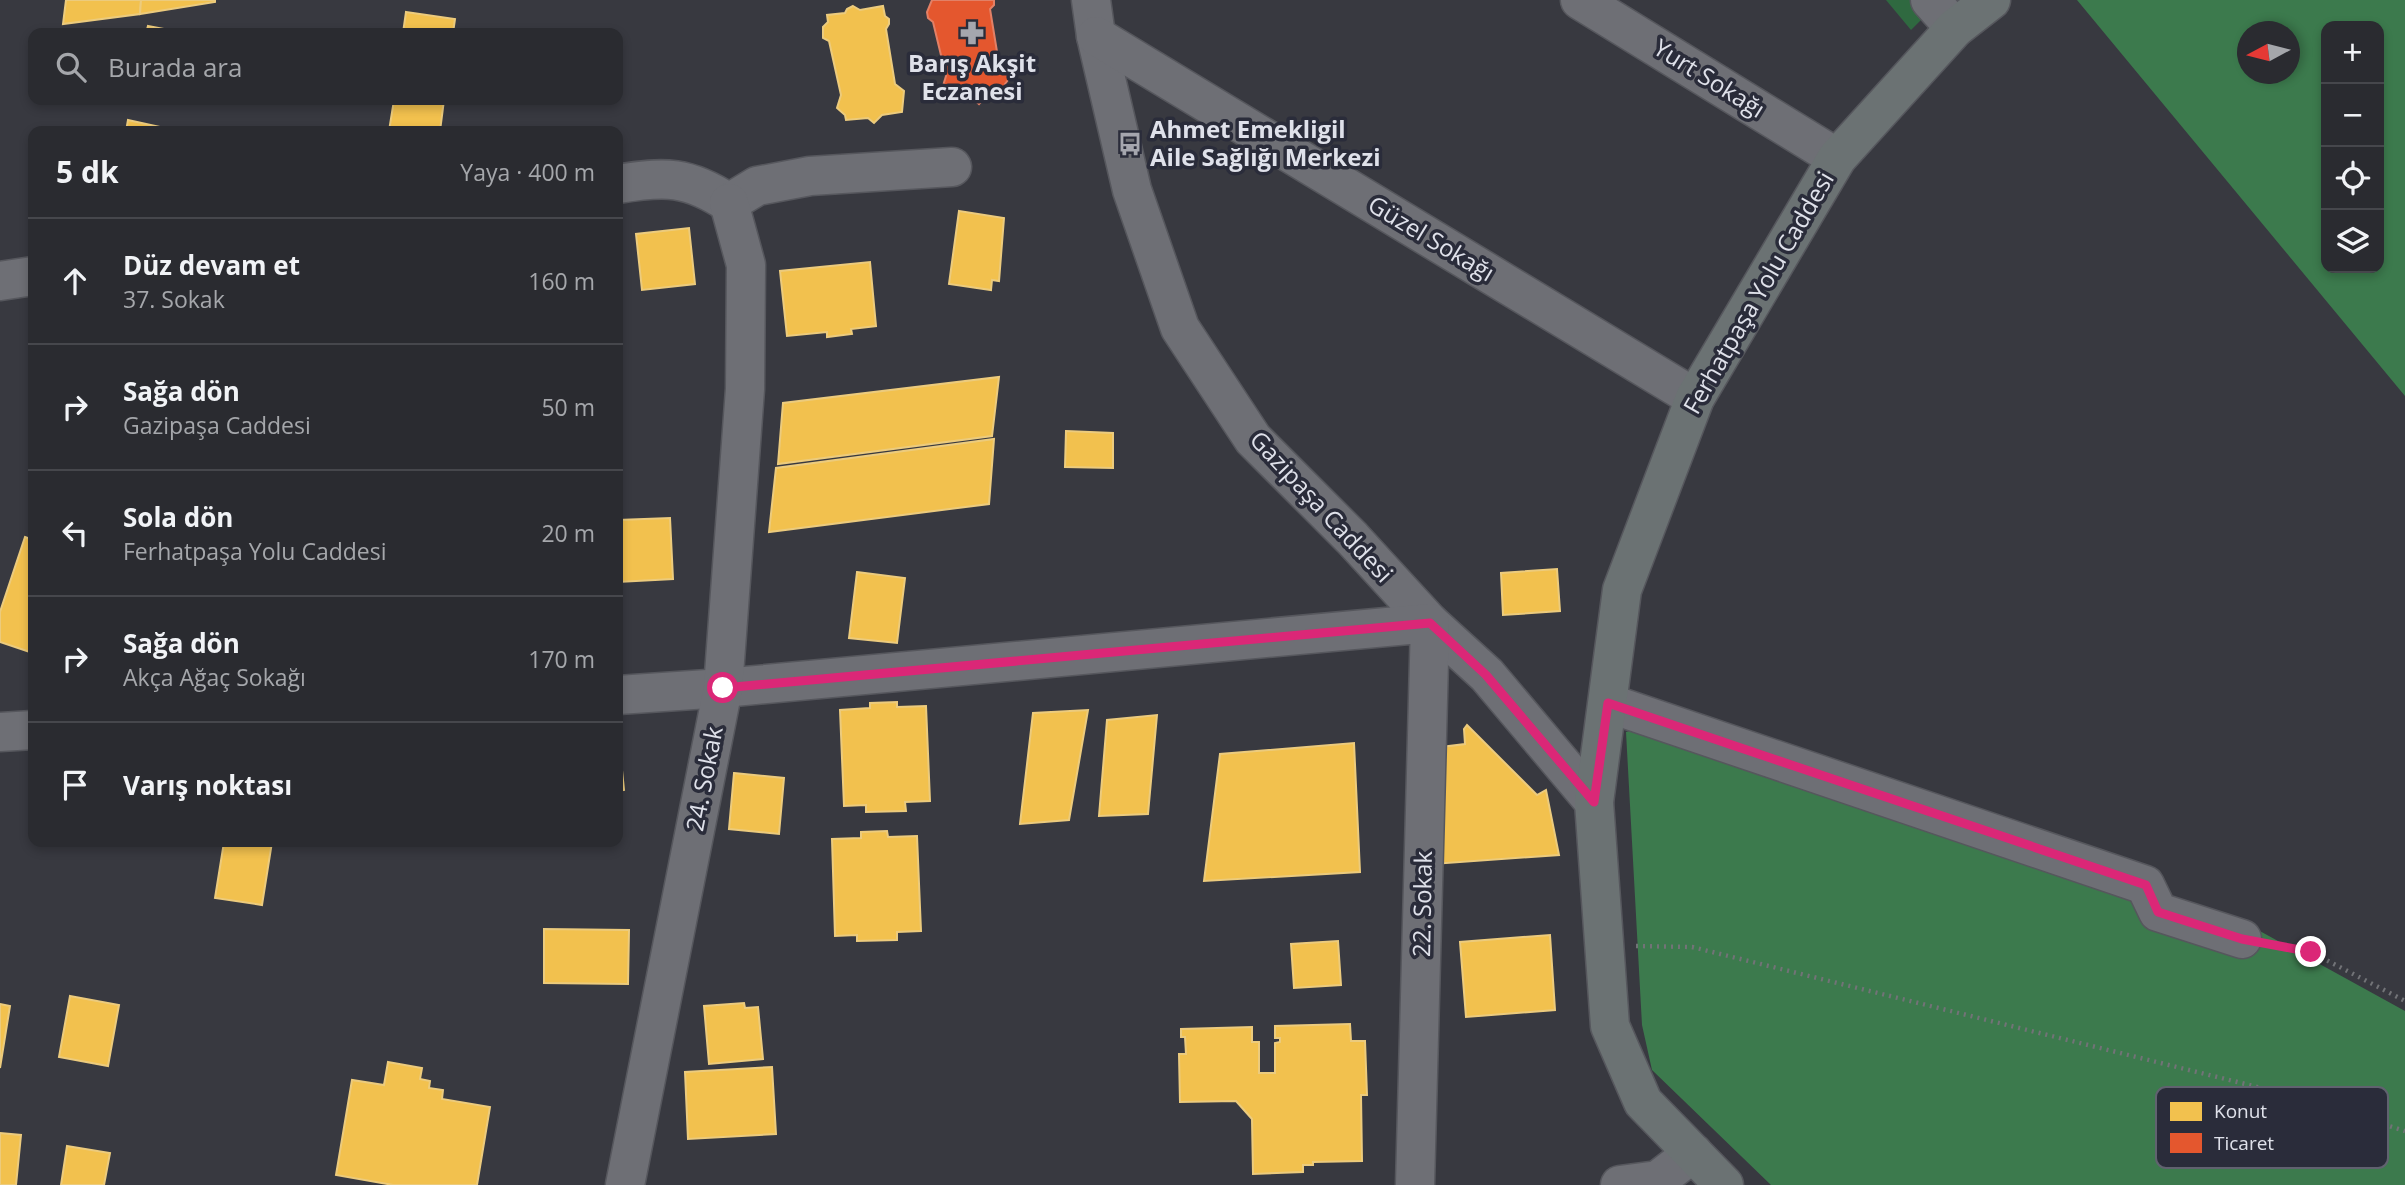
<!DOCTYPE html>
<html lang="tr">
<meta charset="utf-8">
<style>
:root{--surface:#2a2b30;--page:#323338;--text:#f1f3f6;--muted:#a5a7ab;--line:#46474c}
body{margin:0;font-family:"Open Sans",sans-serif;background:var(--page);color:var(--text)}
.controls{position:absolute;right:21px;top:21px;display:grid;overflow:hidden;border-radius:14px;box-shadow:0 4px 10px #0003}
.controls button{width:63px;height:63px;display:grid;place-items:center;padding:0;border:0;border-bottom:2px solid var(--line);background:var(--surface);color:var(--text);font:35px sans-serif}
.compass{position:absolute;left:2237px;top:21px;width:63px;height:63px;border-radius:50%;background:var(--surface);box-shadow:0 4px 10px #0003;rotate:263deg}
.stop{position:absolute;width:21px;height:21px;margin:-16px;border:5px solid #db2777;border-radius:50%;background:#fff}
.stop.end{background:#db2777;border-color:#fff;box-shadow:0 2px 7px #0008}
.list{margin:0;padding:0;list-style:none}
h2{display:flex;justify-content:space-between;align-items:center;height:91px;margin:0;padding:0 28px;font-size:30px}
h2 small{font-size:23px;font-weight:400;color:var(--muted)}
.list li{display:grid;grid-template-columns:46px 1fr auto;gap:21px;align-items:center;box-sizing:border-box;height:126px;padding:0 28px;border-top:2px solid var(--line)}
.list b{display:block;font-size:26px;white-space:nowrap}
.list p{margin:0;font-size:23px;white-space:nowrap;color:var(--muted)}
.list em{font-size:23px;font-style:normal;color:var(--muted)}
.icon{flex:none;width:38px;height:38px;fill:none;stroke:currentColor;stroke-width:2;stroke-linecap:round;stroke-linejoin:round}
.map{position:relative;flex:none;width:2405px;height:1185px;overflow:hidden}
.search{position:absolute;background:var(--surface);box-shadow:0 4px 10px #0003;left:28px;top:28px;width:595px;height:77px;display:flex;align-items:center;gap:18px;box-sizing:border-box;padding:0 24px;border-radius:14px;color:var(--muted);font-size:26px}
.panel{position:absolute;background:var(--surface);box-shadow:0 4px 10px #0003;left:28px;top:126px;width:595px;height:721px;border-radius:14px}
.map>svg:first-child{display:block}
.green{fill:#2f6940}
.forest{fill:#3c7a4d;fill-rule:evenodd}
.homes{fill:#f2c14e;stroke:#eccb7d;stroke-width:2}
.shops{fill:#e4572e;stroke:#e28066;stroke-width:2}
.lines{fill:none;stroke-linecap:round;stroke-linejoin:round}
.minor-casing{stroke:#56575d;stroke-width:41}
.major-casing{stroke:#56575d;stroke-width:41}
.path{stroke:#727377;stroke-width:4.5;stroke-dasharray:2 5;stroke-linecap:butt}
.minor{stroke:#6e6f75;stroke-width:38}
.major{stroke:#6b7273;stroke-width:38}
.route{stroke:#db2777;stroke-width:9}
.labels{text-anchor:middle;stroke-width:7;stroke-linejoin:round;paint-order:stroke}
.poi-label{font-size:24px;font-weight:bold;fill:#dfe1ea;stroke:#2a2c3a}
.street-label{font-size:24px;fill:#dfe1ea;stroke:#2a2c3a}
.key{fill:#2a2c3a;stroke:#60626f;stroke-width:2}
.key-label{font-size:19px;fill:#dfe1ea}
</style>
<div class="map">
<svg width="2405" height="1185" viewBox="0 0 2405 1185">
<rect width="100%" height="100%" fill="#383940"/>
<!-- green -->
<path class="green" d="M 1886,0 L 1941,0 L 1911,30 Z"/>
<!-- forest -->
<g class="forest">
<path d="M 2077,0 L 2405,0 L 2405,396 ZM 2326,26 L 2379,26 L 2379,268 L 2326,268 ZM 2248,32 L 2290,32 L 2290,74 L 2248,74 Z"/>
<path d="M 1650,725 L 2129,900 L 2163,930 L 2244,959 L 2258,930 L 2405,1011 L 2405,1185 L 1771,1185 L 1652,1070 L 1642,1025 L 1626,732 Z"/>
</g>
<!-- homes -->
<g class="homes">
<path d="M 66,0 L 141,0 L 140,14 L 63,24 Z"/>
<path d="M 141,0 L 215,0 L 215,2 L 140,14 Z"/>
<path d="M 853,6 L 860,10 L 883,6 L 885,16 L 889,19 L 889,24 L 886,29 L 895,84 L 904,91 L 902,112 L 882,115 L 874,123 L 868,118 L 846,120 L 845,115 L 837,108 L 841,95 L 829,41 L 823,38 L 823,27 L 828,22 L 827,15 L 845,13 L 847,9 Z"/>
<path d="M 406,12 L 455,19 L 453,33 L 403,33 Z"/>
<path d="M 148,26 L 185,33 L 146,33 Z"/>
<path d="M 394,100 L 444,100 L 440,131 L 389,131 Z"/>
<path d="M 128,120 L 160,127 L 159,131 L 126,131 Z"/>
<path d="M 959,211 L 1004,218 L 999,281 L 992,280 L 991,290 L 949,284 Z"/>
<path d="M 689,228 L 695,284 L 642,290 L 636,234 Z"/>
<path d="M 870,262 L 876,326 L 851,329 L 852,334 L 827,337 L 827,332 L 787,336 L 780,271 Z"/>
<path d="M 999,377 L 992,436 L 778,464 L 783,403 Z"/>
<path d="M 1066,431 L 1113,433 L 1113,468 L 1065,467 Z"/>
<path d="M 994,439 L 989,504 L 769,532 L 776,468 Z"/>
<path d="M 670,518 L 673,579 L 618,582 L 618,520 Z"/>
<path d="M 25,537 L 33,540 L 33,653 L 0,642 L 0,612 Z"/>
<path d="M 1557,569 L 1560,611 L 1503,615 L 1501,573 Z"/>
<path d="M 857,572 L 905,578 L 897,643 L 849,638 Z"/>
<path d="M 897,702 L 897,707 L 926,706 L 930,801 L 905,802 L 906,811 L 866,812 L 866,805 L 844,806 L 840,710 L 870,708 L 870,703 Z"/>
<path d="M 1088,710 L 1069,820 L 1020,824 L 1033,713 Z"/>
<path d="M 1157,715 L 1148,814 L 1099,816 L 1107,720 Z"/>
<path d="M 1467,725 L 1537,795 L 1546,790 L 1559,855 L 1433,864 L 1433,748 L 1465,744 L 1464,729 Z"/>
<path d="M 618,731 L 624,790 L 618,791 Z"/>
<path d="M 1354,743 L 1360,872 L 1204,881 L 1220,754 Z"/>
<path d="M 734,773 L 784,778 L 779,834 L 729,829 Z"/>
<path d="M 887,831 L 888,837 L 917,836 L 921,931 L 897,932 L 897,940 L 857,941 L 857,935 L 835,936 L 832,839 L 861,838 L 861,832 Z"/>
<path d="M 224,842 L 272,842 L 262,905 L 215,898 Z"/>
<path d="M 544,929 L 629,930 L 628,984 L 544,983 Z"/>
<path d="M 1550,935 L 1555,1010 L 1466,1017 L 1460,942 Z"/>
<path d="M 1338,941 L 1341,985 L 1294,988 L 1291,944 Z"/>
<path d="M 70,996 L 119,1005 L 108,1066 L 59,1057 Z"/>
<path d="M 744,1003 L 745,1008 L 758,1007 L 763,1059 L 709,1064 L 704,1006 Z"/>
<path d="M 0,1004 L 10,1006 L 0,1068 Z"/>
<path d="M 1350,1024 L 1351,1041 L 1365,1041 L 1367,1095 L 1361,1095 L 1362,1161 L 1313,1162 L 1313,1165 L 1303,1165 L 1303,1172 L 1253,1174 L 1252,1119 L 1236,1101 L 1180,1102 L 1179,1054 L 1186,1054 L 1185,1037 L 1181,1037 L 1181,1029 L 1252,1027 L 1252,1042 L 1259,1042 L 1259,1073 L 1275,1073 L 1275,1043 L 1280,1042 L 1280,1038 L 1275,1038 L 1275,1026 Z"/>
<path d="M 388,1062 L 422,1068 L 420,1079 L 430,1081 L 429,1088 L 443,1090 L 442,1099 L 490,1107 L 477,1185 L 393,1185 L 336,1175 L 352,1080 L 384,1085 Z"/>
<path d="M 772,1067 L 776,1134 L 688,1139 L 685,1072 Z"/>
<path d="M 0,1133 L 21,1135 L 16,1185 L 0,1185 Z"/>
<path d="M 67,1146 L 110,1153 L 104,1185 L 61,1185 Z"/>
</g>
<!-- shops -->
<path class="shops" d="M 932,0 L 994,0 L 994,5 L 990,9 L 999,64 L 1008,71 L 1008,80 L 1005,84 L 1007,92 L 986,96 L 979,104 L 972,98 L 951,101 L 950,95 L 942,89 L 946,76 L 933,22 L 928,18 L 927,12 Z"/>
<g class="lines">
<!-- minor casing -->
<g class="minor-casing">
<g id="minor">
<path d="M 1091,0 L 1096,36 L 1132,190 L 1180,328 L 1253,439 L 1352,538 L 1430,623 L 1487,675 L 1594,802"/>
<path d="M 1580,0 L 1837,158"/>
<path d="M 1930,0 L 1955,28"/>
<path d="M 1096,36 L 1695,398"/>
<path d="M 618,184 C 665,176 688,176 729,203"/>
<path d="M 729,203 L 757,186 L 810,176 L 952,167"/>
<path d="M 0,281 L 33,276"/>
<path d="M 618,695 L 723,688 L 1430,623 L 1415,1185"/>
<path d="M 1608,703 L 2145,885 L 2158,912 L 2242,939"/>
<path d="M 0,732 L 33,730"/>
<path d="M 625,1185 L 723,688 L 745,389 L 746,265 L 729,203"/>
<path d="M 1620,1185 L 1658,1180 L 1693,1153"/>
</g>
</g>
<!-- major casing -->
<g class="major-casing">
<path id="major" d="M 1724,1185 L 1643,1102 L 1610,1026 L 1594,802 L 1622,590 L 1695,398 L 1837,158 L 1955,28 L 1991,0"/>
</g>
<!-- path -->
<g class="path">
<path d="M 2274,945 L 2311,952 L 2405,1001"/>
<path d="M 1636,946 L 1692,947 L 2294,1096 L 2405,1131"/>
</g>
<!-- minor -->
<use href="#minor" class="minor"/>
<!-- major -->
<use href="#major" class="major"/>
</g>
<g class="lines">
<!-- route -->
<path class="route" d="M 723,688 L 1430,623 L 1486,675 L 1594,802 L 1608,703 L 2146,885 L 2158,912 L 2242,939 L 2311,952"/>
</g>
<!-- icons -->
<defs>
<g id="pharmacy-bare" transform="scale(1.89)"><path d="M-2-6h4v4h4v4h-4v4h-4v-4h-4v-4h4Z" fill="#a5a6ae" stroke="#2a2c3a" stroke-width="2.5" paint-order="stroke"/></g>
<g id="bus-bare" transform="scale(1.89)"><path d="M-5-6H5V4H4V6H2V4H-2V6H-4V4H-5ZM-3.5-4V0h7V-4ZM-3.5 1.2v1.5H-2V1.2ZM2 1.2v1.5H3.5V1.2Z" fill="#a5a6ae" stroke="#2a2c3a" stroke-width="2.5" paint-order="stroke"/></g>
</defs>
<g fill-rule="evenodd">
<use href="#pharmacy-bare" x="972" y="33"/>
<use href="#bus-bare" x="1130" y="144"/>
</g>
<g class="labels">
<!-- poi labels -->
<g class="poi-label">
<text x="972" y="72">Barış Akşit<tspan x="972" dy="28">Eczanesi</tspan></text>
<text x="1150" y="138" text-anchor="start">Ahmet Emekligil<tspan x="1150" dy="28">Aile Sağlığı Merkezi</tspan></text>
</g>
<!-- street labels -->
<g class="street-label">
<text transform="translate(1709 79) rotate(32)" y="8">Yurt Sokağı</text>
<text transform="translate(1431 239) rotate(31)" y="8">Güzel Sokağı</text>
<text transform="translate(1759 293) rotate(-60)" y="8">Ferhatpaşa Yolu Caddesi</text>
<text transform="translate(1321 507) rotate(47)" y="8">Gazipaşa Caddesi</text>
<text transform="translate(705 779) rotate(-79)" y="8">24. Sokak</text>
<text transform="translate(1423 904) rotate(-89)" y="8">22. Sokak</text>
</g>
</g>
<!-- legend -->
<rect x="2156" y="1087" width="232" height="81" rx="10" class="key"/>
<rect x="2170" y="1102" width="32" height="19" fill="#f2c14e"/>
<rect x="2170" y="1133" width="32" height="20" fill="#e4572e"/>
<g class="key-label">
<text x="2214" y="1118">Konut</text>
<text x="2214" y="1150">Ticaret</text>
</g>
</svg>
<div class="controls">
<button>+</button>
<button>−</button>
<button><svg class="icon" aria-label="locate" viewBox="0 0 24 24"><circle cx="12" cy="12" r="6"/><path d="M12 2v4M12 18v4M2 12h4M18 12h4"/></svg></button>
<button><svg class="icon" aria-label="layers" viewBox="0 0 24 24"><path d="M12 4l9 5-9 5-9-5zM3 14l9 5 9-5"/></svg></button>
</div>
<svg class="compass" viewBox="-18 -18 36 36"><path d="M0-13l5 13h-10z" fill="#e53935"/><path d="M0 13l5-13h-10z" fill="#a5a7ab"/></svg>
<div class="stop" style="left:723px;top:688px"></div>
<div class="stop end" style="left:2311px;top:952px"></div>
<div class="search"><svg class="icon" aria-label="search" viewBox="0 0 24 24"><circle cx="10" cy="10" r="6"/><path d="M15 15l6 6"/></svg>Burada ara</div>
<section class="panel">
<h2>5 dk<small>Yaya · 400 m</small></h2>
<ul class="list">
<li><svg class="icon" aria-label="ahead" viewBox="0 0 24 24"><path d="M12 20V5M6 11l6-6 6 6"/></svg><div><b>Düz devam et</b><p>37. Sokak</p></div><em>160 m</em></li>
<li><svg class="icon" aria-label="right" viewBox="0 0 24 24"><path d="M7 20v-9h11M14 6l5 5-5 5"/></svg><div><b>Sağa dön</b><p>Gazipaşa Caddesi</p></div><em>50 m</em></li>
<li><svg class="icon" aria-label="left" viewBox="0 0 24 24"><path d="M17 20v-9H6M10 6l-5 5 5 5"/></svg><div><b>Sola dön</b><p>Ferhatpaşa Yolu Caddesi</p></div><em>20 m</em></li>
<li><svg class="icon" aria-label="right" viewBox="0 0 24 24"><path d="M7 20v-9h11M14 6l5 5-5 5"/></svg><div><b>Sağa dön</b><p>Akça Ağaç Sokağı</p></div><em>170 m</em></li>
<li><svg class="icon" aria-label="arrive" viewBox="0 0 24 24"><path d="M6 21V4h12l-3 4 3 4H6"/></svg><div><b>Varış noktası</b></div></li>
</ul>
</section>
</div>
